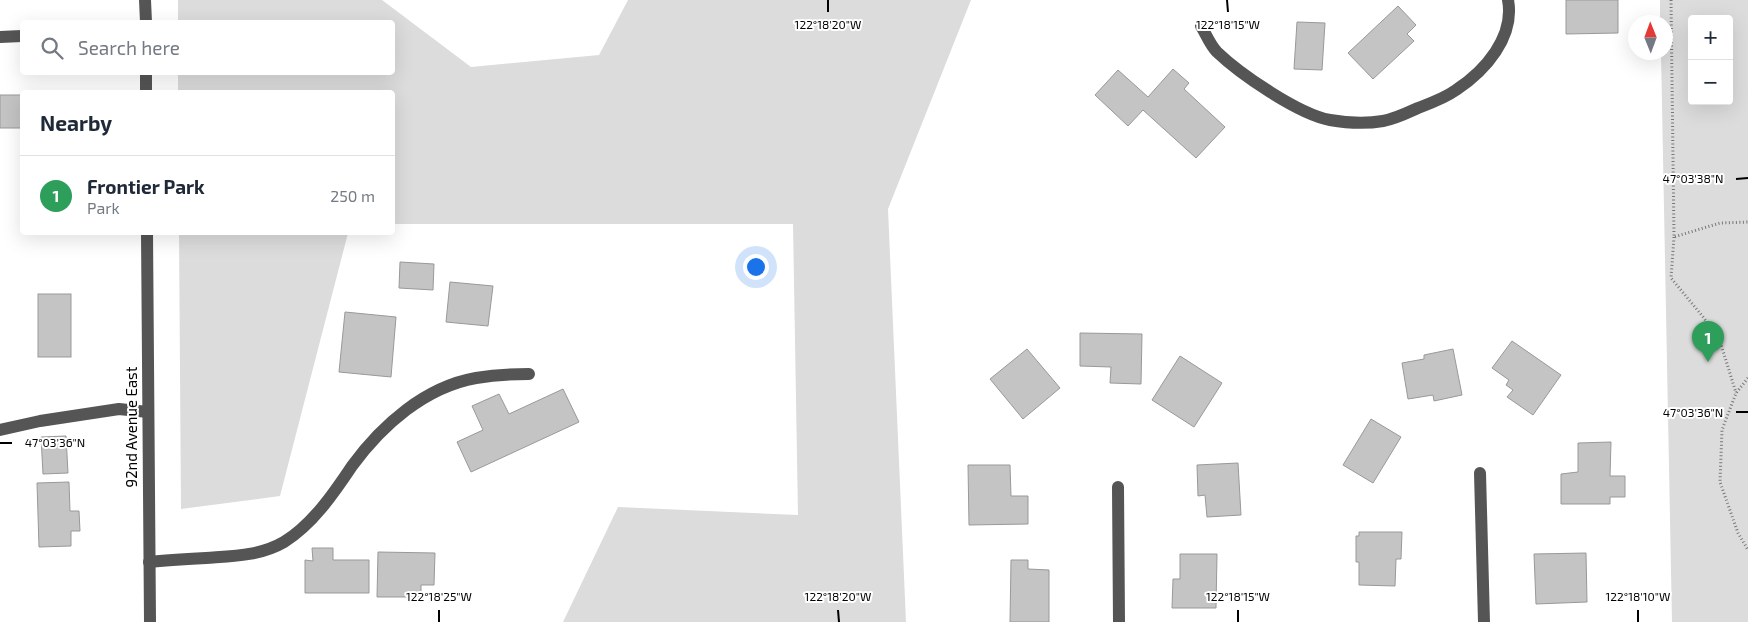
<!DOCTYPE html>
<meta charset="utf-8">
<style>
:root{--surface:#fff;--page:#f2f2f3;--text:#1f2937;--muted:#747a83;--line:#e0e1e3;--accent:#0b8043}
body{margin:0;font-family:"Exo 2",sans-serif;background:var(--page);color:var(--text)}
.controls{position:absolute;right:15px;top:15px;display:grid;overflow:hidden;border-radius:5px;box-shadow:0 5px 20px #0002}
.controls button{width:45px;height:45px;display:grid;place-items:center;padding:0;border:0;border-bottom:1px solid var(--line);background:var(--surface);color:var(--text);font:25px sans-serif}
.compass{position:absolute;left:1628px;top:15px;width:45px;height:45px;border-radius:50%;background:var(--surface);box-shadow:0 5px 20px #0002;rotate:359deg}
.you{position:absolute;left:755px;top:266px;width:18px;height:18px;margin:-12px;border:4px solid #fff;border-radius:50%;background:#1a73e8;box-shadow:0 0 0 8px #1a73e833}
.badge{display:grid;place-items:center;width:32px;height:32px;border-radius:50%;background:var(--accent);color:#fff;font-size:16px;font-weight:700}
.pin{position:absolute;translate:-50% -41px;filter:drop-shadow(0 1px 2px #0008)}
.pin::after{content:'';position:absolute;top:26px;width:18px;height:15px;background:inherit;clip-path:polygon(0 0,100% 0,50% 100%)}
.list{margin:0;padding:0;list-style:none}
h2{display:flex;justify-content:space-between;align-items:center;height:65px;margin:0;padding:0 20px;font-size:21px}
h2 small{font-size:16px;font-weight:400;color:var(--muted)}
.list li{display:grid;grid-template-columns:32px 1fr auto;gap:15px;align-items:center;box-sizing:border-box;height:80px;padding:0 20px;border-top:1px solid var(--line)}
.list b{display:block;font-size:19px;white-space:nowrap}
.list p{margin:0;font-size:16px;white-space:nowrap;color:var(--muted)}
.list em{font-size:16px;font-style:normal;color:var(--muted)}
.icon{flex:none;width:28px;height:28px;fill:none;stroke:currentColor;stroke-width:2;stroke-linecap:round;stroke-linejoin:round}
.map{position:relative;flex:none;width:1748px;height:622px;overflow:hidden}
.search{position:absolute;background:var(--surface);box-shadow:0 5px 20px #0002;left:20px;top:20px;width:375px;height:55px;display:flex;align-items:center;gap:12px;box-sizing:border-box;padding:0 18px;border-radius:5px;color:var(--muted);font-size:19px}
.panel{position:absolute;background:var(--surface);box-shadow:0 5px 20px #0002;left:20px;top:90px;width:375px;height:145px;border-radius:5px}
.map>svg:first-child{display:block}
.green{fill:#dcdcdc;fill-rule:evenodd}
.building{fill:#c4c4c4;stroke:#999}
.lines{fill:none;stroke-linecap:round;stroke-linejoin:round}
.path{stroke:#777;stroke-width:3;stroke-dasharray:1 2.5;stroke-linecap:butt}
.minor{stroke:#555;stroke-width:12}
.ticks{fill:none;stroke:#000;stroke-width:2}
.labels{text-anchor:middle;stroke-width:4;stroke-linejoin:round;paint-order:stroke}
.street-label{font-size:15px;fill:#000;stroke:#fff}
.ticks-label{font-size:12px;text-anchor:middle;fill:#000;stroke:#fff;stroke-width:4;stroke-linejoin:round;paint-order:stroke}
</style>
<div class="map">
<svg width="1748" height="622" viewBox="0 0 1748 622">
<rect width="100%" height="100%" fill="#fff"/>
<!-- green -->
<g class="green">
<path d="M 178,0 L 382,0 L 471,67 L 599,55 L 628,0 L 971,0 L 888,209 L 906,622 L 563,622 L 618,507 L 798,515 L 793,224 L 393,224 L 392,92 L 178,92 L 178,73 L 392,72 L 392,22 L 178,22 Z"/>
<path d="M 1660,0 L 1748,0 L 1748,622 L 1672,622 L 1661,53 L 1666,52 L 1666,22 L 1660,22 ZM 1692,19 L 1729,19 L 1729,101 L 1692,101 Z"/>
<path d="M 179,233 L 348,233 L 280,496 L 181,509 Z"/>
</g>
<!-- building -->
<g class="building">
<path d="M 1566,0 L 1618,0 L 1618,33 L 1566,34 Z"/>
<path d="M 1398,6 L 1416,25 L 1407,34 L 1414,41 L 1373,79 L 1348,53 Z"/>
<path d="M 1297,22 L 1325,23 L 1322,70 L 1294,69 Z"/>
<path d="M 1173,69 L 1189,83 L 1184,89 L 1225,127 L 1196,158 L 1143,110 L 1128,126 L 1095,95 L 1118,70 L 1148,97 Z"/>
<rect x="0" y="95" width="22" height="33"/>
<path d="M 400,262 L 434,264 L 433,290 L 399,288 Z"/>
<path d="M 450,282 L 493,286 L 488,326 L 446,322 Z"/>
<rect x="38" y="294" width="33" height="63"/>
<path d="M 345,312 L 396,317 L 391,377 L 339,372 Z"/>
<path d="M 1080,333 L 1142,334 L 1141,384 L 1110,383 L 1111,367 L 1080,366 Z"/>
<path d="M 1512,341 L 1561,375 L 1533,415 L 1507,397 L 1513,390 L 1506,385 L 1509,380 L 1492,368 Z"/>
<path d="M 1027,349 L 1060,388 L 1023,419 L 990,379 Z"/>
<path d="M 1453,349 L 1462,395 L 1434,401 L 1433,395 L 1408,399 L 1402,363 L 1424,359 L 1424,355 Z"/>
<path d="M 1180,356 L 1222,383 L 1194,427 L 1152,400 Z"/>
<path d="M 563,389 L 579,422 L 471,472 L 457,442 L 483,430 L 472,406 L 499,394 L 509,414 Z"/>
<path d="M 1371,419 L 1401,437 L 1373,483 L 1343,465 Z"/>
<path d="M 66,436 L 68,473 L 43,474 L 41,437 Z"/>
<path d="M 1611,442 L 1610,476 L 1625,476 L 1625,497 L 1610,497 L 1610,504 L 1561,504 L 1561,474 L 1578,472 L 1578,443 Z"/>
<path d="M 1238,463 L 1241,515 L 1207,517 L 1205,495 L 1198,496 L 1197,465 Z"/>
<path d="M 968,465 L 1010,465 L 1011,496 L 1028,496 L 1028,524 L 969,525 Z"/>
<path d="M 69,482 L 70,511 L 79,511 L 80,531 L 71,531 L 71,546 L 39,547 L 37,483 Z"/>
<path d="M 1359,532 L 1402,532 L 1401,559 L 1396,559 L 1395,586 L 1359,585 L 1359,562 L 1356,562 L 1356,536 L 1359,536 Z"/>
<path d="M 312,548 L 333,548 L 333,560 L 369,560 L 369,593 L 305,593 L 305,560 L 313,561 Z"/>
<path d="M 378,552 L 435,553 L 434,585 L 421,585 L 421,597 L 377,597 Z"/>
<path d="M 1586,553 L 1587,602 L 1536,604 L 1534,554 Z"/>
<path d="M 1180,554 L 1217,554 L 1216,608 L 1172,608 L 1173,579 L 1180,579 Z"/>
<path d="M 1011,560 L 1028,560 L 1028,569 L 1049,570 L 1049,622 L 1010,622 Z"/>
</g>
<g class="lines">
<!-- path -->
<g class="path">
<path d="M 1671,0 L 1674,237 L 1720,223 L 1748,222"/>
<path d="M 1674,237 L 1671,278 L 1704,318 L 1720,341 L 1736,393"/>
<path d="M 1748,378 L 1736,393 L 1722,430 L 1720,482 L 1738,533 L 1748,550"/>
</g>
<!-- minor -->
<g class="minor">
<path d="M 145,0 L 146,22"/>
<path d="M 1201,26 C 1206,34 1210,45 1217,52 C 1240,74 1298,114 1330,120 C 1347,123 1366,124 1383,121 C 1395,119 1407,113 1418,108 C 1431,103 1445,98 1456,90 C 1485,71 1515,37 1508,0"/>
<path d="M 0,37 L 22,36"/>
<path d="M 146,72 L 146,92"/>
<path d="M 147,232 L 150,622"/>
<path d="M 0,430 L 40,421 L 119,409 L 148,412"/>
<path d="M 1480,473 L 1484,622"/>
<path d="M 1118,487 L 1119,622"/>
<path d="M 149,562 C 168,560 187,559 206,558 C 233,556 260,556 284,542 C 312,525 334,493 352,466 C 382,425 425,387 476,378 C 494,375 512,374 529,374"/>
</g>
</g>
<!-- ticks -->
<path class="ticks" d="M 828,0 L 828,12M 1227,0 L 1228,12M 1736,179 L 1748,178M 1736,412 L 1748,412M 0,443 L 12,443M 439,610 L 439,622M 838,610 L 839,622M 1238,610 L 1238,622M 1638,610 L 1638,622"/>
<g class="labels">
<!-- street labels -->
<g class="street-label">
<text transform="translate(132 427) rotate(-90)" y="5">92nd Avenue East</text>
</g>
</g>
<g class="ticks-label">
<text x="828" y="29">122°18'20"W</text>
<text x="1228" y="29">122°18'15"W</text>
<text x="1693" y="183">47°03'38"N</text>
<text x="1693" y="417">47°03'36"N</text>
<text x="55" y="447">47°03'36"N</text>
<text x="439" y="601">122°18'25"W</text>
<text x="838" y="601">122°18'20"W</text>
<text x="1238" y="601">122°18'15"W</text>
<text x="1638" y="601">122°18'10"W</text>
</g>
</svg>
<div class="controls">
<button>+</button>
<button>−</button>
</div>
<svg class="compass" viewBox="-18 -18 36 36"><path d="M0-13l5 13h-10z" fill="#e53935"/><path d="M0 13l5-13h-10z" fill="#747a83"/></svg>
<div class="you"></div>
<div class="pin badge" style="left:1708px;top:362px;background:#2e9e5b">1</div>
<div class="search"><svg class="icon" aria-label="search" viewBox="0 0 24 24"><circle cx="10" cy="10" r="6"/><path d="M15 15l6 6"/></svg>Search here</div>
<section class="panel">
<h2>Nearby<small></small></h2>
<ul class="list">
<li><span class="badge" style="background:#2e9e5b">1</span><div><b>Frontier Park</b><p>Park</p></div><em>250 m</em></li>
</ul>
</section>
</div>
